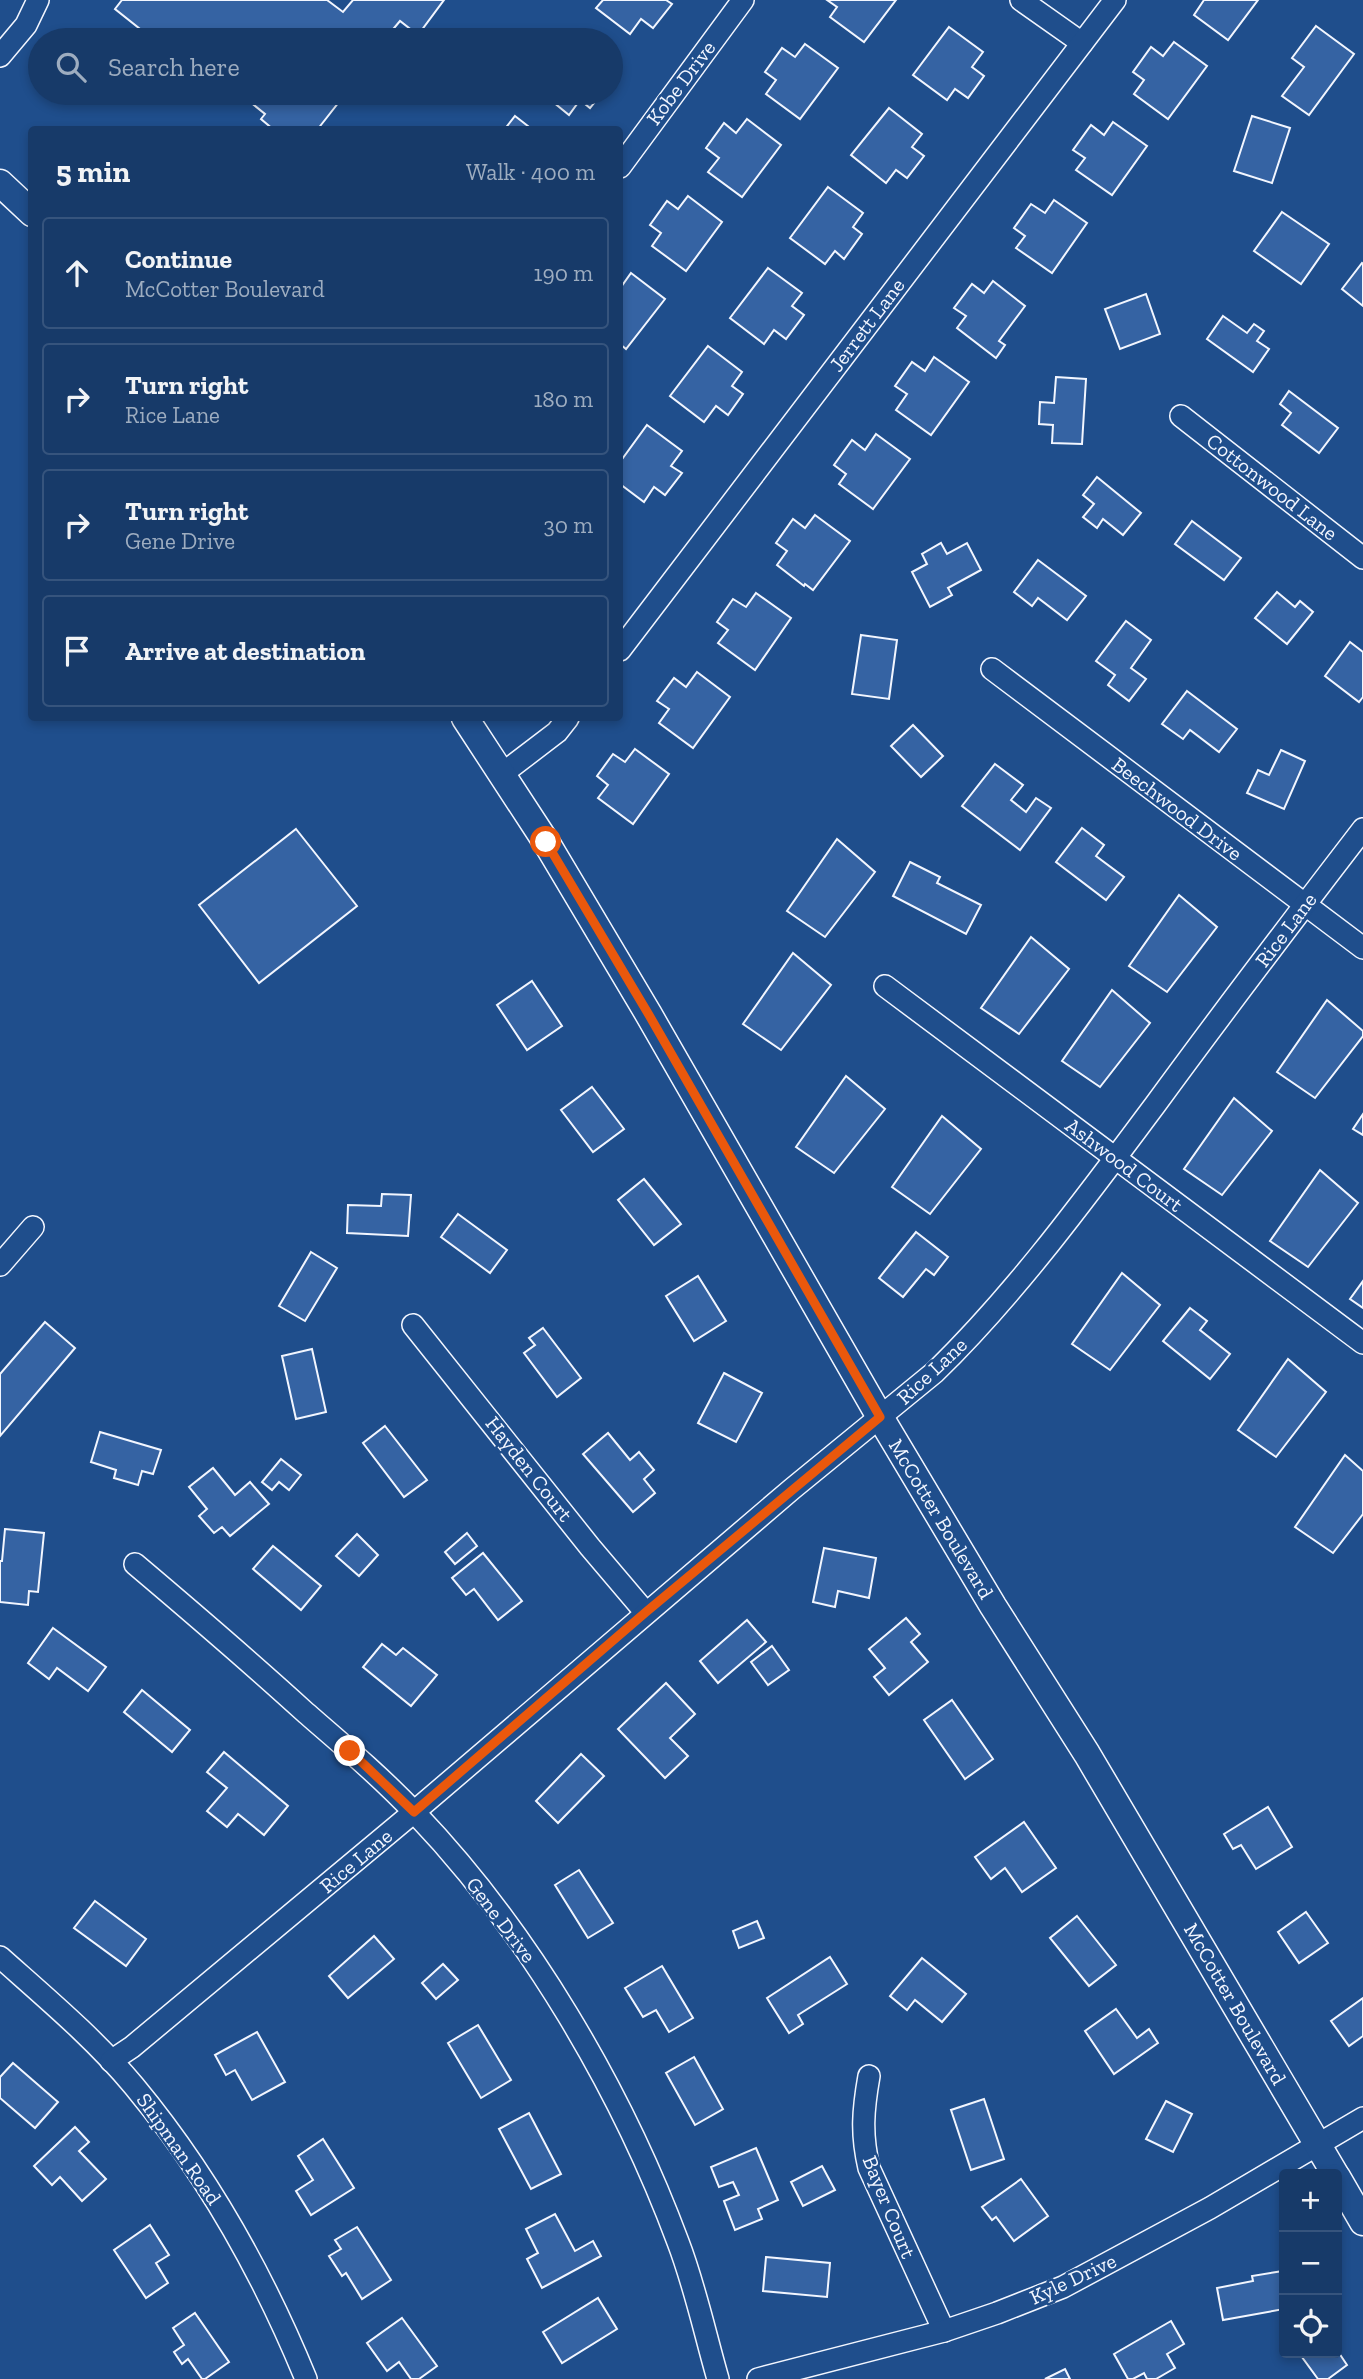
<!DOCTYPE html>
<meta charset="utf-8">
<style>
:root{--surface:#173a69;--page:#20416f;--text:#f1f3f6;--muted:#9eadc0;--line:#36547d}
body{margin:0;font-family:"Zilla Slab",serif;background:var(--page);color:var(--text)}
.controls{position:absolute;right:21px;bottom:21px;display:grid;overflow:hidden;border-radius:7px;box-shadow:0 4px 10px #0003}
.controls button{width:63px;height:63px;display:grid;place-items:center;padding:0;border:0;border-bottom:2px solid var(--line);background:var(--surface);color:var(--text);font:35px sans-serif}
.stop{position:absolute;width:21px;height:21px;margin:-16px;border:5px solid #ea580c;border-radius:50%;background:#fff}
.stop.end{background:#ea580c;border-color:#fff;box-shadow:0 2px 7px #0008}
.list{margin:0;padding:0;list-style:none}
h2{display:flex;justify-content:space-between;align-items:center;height:91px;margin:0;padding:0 28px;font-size:30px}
h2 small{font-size:23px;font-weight:400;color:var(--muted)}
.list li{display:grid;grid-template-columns:46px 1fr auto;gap:21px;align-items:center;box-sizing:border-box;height:112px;margin:0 14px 14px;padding:0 14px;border:2px solid var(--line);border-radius:7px}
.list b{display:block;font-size:26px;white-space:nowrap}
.list p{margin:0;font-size:23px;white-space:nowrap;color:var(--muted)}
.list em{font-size:23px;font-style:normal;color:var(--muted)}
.icon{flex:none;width:38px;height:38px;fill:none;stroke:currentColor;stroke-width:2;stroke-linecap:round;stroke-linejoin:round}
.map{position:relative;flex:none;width:1363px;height:2379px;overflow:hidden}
.search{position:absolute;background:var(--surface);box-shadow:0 4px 10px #0003;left:28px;top:28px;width:595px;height:77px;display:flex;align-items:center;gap:18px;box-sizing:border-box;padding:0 24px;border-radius:38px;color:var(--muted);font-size:26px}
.panel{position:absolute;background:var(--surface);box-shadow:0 4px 10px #0003;left:28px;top:126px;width:595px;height:595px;border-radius:7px}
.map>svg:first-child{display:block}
.building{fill:#3563a3;stroke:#f2f6ff;stroke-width:2}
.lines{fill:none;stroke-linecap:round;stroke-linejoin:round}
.minor-casing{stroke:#f2f6ff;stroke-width:24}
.tertiary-casing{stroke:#f2f6ff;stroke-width:29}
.minor{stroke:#1f4e8c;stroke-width:21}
.tertiary{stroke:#1f4e8c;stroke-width:26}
.route{stroke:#ea580c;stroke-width:9}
.labels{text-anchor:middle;stroke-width:5;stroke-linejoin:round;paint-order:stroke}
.street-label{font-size:21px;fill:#f2f6ff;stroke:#1f4e8c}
</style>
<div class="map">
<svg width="1363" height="2379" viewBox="0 0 1363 2379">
<rect width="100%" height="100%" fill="#1f4e8c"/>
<!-- building -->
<g class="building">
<path d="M 122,0 L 327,0 L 343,12 L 353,0 L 444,0 L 418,35 L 400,21 L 384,40 L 170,40 L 160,32 L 154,40 L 115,9 Z"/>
<path d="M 603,0 L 666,0 L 672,4 L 653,28 L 641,19 L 630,34 L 596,8 Z"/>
<path d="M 827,0 L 896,0 L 864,42 L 830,17 L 837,7 Z"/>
<path d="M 1204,0 L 1258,0 L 1228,40 L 1194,15 Z"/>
<path d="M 1316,26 L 1354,54 L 1309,115 L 1282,96 L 1304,67 L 1292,58 Z"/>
<path d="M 949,27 L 983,52 L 972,67 L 984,76 L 968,98 L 955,89 L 947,100 L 913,75 Z"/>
<path d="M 1174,42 L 1207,66 L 1168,119 L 1134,94 L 1144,80 L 1133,72 L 1151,47 L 1163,56 Z"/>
<path d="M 805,44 L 838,68 L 800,119 L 766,94 L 776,80 L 765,72 L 782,48 L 795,57 Z"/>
<path d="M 239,93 L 346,93 L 317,130 L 274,130 L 261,119 L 265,114 Z"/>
<path d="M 367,93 L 382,93 L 376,100 Z"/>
<path d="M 542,93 L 602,93 L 590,108 L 580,100 L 569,115 Z"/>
<path d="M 889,108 L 922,134 L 912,147 L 924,156 L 907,178 L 896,170 L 886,183 L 851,155 Z"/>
<path d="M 515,116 L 533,130 L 504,130 Z"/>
<path d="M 1252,116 L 1290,128 L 1272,183 L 1234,171 Z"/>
<path d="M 747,119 L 781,145 L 742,197 L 708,172 L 719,158 L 706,148 L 724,123 L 736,133 Z"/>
<path d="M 1113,122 L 1147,146 L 1112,195 L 1076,170 L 1085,158 L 1073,150 L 1091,125 L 1104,135 Z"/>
<path d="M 828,187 L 863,213 L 853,227 L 862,234 L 844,259 L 835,251 L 825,264 L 790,238 Z"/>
<path d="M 688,196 L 722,222 L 686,271 L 652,246 L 661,233 L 650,225 L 667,201 L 678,209 Z"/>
<path d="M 1054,200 L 1087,223 L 1052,273 L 1016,248 L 1025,236 L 1014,228 L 1031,204 L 1045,213 Z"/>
<path d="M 1282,212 L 1329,244 L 1301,284 L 1254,251 Z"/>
<path d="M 1362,263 L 1363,264 L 1363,306 L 1342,289 Z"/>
<path d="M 768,268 L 802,293 L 792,306 L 804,315 L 786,339 L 774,330 L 764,344 L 730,318 Z"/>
<path d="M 631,273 L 665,299 L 626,349 L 620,344 L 620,285 L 621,287 Z"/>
<path d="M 993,281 L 1025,306 L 999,341 L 1005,345 L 996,358 L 957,328 L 966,316 L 954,308 L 972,284 L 984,293 Z"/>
<path d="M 1146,294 L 1160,334 L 1120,349 L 1105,309 Z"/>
<path d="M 1223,316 L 1247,333 L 1254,324 L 1264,331 L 1257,341 L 1269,349 L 1253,372 L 1207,339 Z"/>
<path d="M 708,346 L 742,372 L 732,386 L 743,394 L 728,415 L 716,406 L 704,422 L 670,396 Z"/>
<path d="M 934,357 L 969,382 L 931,435 L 896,410 L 907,394 L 895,386 L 912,362 L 925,371 Z"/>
<path d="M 1056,377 L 1086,379 L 1082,444 L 1052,443 L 1053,425 L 1039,424 L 1040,402 L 1054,403 Z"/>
<path d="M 1289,391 L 1338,428 L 1319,453 L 1282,425 L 1291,413 L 1280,404 Z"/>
<path d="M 647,425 L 682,451 L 671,466 L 682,473 L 665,495 L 654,487 L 644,502 L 620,484 L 620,462 Z"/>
<path d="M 876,434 L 910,459 L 873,509 L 839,484 L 846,474 L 834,465 L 852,440 L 865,450 Z"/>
<path d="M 1097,477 L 1141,513 L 1123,535 L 1103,519 L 1097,528 L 1083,517 L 1094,504 L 1083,495 Z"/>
<path d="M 815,515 L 850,541 L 813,590 L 805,584 L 804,586 L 777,565 L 787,551 L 776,543 L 793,519 L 805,528 Z"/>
<path d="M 1192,521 L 1241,558 L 1224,580 L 1175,544 Z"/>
<path d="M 941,543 L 947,554 L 967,543 L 981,570 L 948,588 L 952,595 L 930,607 L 912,572 L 927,564 L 922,554 Z"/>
<path d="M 1038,560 L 1086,596 L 1067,620 L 1038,598 L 1032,606 L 1014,592 Z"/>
<path d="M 1277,592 L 1295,607 L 1300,601 L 1313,612 L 1287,644 L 1255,618 Z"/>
<path d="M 756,593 L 791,618 L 755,670 L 718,643 L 728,630 L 717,622 L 733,599 L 746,607 Z"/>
<path d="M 1126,621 L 1151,640 L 1131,668 L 1146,679 L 1129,701 L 1108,685 L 1115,675 L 1096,661 Z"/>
<path d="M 861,635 L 897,640 L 889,699 L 852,694 Z"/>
<path d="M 1350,642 L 1363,652 L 1363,697 L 1359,702 L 1325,676 Z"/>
<path d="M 697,672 L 730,697 L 693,748 L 659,723 L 669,709 L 657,701 L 674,678 L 686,687 Z"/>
<path d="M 1187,691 L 1237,729 L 1219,752 L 1190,730 L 1183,739 L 1162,724 Z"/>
<path d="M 913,725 L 943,756 L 921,777 L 891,746 Z"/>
<path d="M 635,749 L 669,774 L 633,824 L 598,798 L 608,785 L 597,776 L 613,754 L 625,762 Z"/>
<path d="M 1281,750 L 1305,761 L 1284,809 L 1247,793 L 1258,770 L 1269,775 Z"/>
<path d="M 995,764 L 1023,785 L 1011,800 L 1026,812 L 1036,798 L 1051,808 L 1020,850 L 962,806 Z"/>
<path d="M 1082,828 L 1104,845 L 1096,856 L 1124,877 L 1106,900 L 1056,862 Z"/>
<path d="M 296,829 L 357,906 L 259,983 L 199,905 Z"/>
<path d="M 837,839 L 875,872 L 825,937 L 787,911 Z"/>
<path d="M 910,862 L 940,877 L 937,883 L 981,905 L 966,934 L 893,896 Z"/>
<path d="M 1179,895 L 1217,927 L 1167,992 L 1129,966 Z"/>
<path d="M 1031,937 L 1069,969 L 1019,1034 L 981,1008 Z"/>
<path d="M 793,953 L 831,985 L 781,1050 L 743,1024 Z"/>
<path d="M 532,981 L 562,1026 L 527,1050 L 497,1005 Z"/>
<path d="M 1112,990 L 1150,1023 L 1100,1087 L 1062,1061 Z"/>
<path d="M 1327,1000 L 1363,1031 L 1363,1036 L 1315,1098 L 1277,1072 Z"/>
<path d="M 846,1076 L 885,1109 L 834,1173 L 796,1147 Z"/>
<path d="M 592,1087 L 624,1129 L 593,1152 L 561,1110 Z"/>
<path d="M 1234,1098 L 1272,1131 L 1222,1195 L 1184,1169 Z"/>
<path d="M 1363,1114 L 1363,1135 L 1353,1129 Z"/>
<path d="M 942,1116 L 981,1149 L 930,1214 L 892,1187 Z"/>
<path d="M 1320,1170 L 1358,1203 L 1308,1267 L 1270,1241 Z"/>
<path d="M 644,1179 L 681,1224 L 654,1245 L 618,1200 Z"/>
<path d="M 382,1194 L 411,1195 L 408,1236 L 347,1233 L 348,1205 L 381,1206 Z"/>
<path d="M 458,1214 L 507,1250 L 490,1273 L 441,1237 Z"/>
<path d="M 916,1232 L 948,1257 L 934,1275 L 926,1269 L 903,1297 L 879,1278 Z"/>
<path d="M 311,1252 L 337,1268 L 305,1321 L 279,1306 Z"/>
<path d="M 1122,1273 L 1160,1305 L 1110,1370 L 1072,1344 Z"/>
<path d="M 698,1276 L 726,1321 L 694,1341 L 666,1296 Z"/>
<path d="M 1363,1281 L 1363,1308 L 1350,1299 Z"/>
<path d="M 1190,1308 L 1207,1321 L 1200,1330 L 1230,1354 L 1210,1379 L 1163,1341 Z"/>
<path d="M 45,1322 L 75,1348 L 0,1436 L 0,1374 Z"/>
<path d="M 543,1328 L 581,1378 L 557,1397 L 524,1353 L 535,1345 L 529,1338 Z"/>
<path d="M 312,1349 L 326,1412 L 296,1419 L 282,1356 Z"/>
<path d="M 1288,1359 L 1326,1392 L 1276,1457 L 1238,1430 Z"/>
<path d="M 724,1373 L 762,1393 L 736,1442 L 698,1423 Z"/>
<path d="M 385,1426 L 427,1480 L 404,1497 L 363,1443 Z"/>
<path d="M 100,1432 L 161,1450 L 153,1474 L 142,1471 L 138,1485 L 114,1478 L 116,1470 L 91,1462 Z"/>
<path d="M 608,1433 L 630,1460 L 639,1452 L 654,1470 L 644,1479 L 655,1493 L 633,1512 L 583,1454 Z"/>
<path d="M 1345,1455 L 1363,1471 L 1363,1514 L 1333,1553 L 1295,1527 Z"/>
<path d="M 281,1459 L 301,1475 L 289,1490 L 279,1482 L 272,1490 L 262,1482 Z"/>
<path d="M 213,1468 L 235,1495 L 250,1482 L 269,1504 L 230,1536 L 222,1527 L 214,1533 L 199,1516 L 207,1509 L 189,1487 Z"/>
<path d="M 5,1529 L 44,1533 L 38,1592 L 29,1591 L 28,1605 L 0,1602 L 0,1561 L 2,1561 Z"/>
<path d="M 467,1533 L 477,1546 L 455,1564 L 445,1552 Z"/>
<path d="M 357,1534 L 378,1555 L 359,1576 L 336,1556 Z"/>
<path d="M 273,1546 L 321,1586 L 301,1610 L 253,1569 Z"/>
<path d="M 824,1548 L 876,1558 L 869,1598 L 838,1591 L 835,1607 L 813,1602 Z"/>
<path d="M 483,1553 L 522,1601 L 498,1620 L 474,1589 L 466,1595 L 452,1578 Z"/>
<path d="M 906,1618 L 920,1634 L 911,1642 L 928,1662 L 889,1695 L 874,1677 L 885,1668 L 869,1649 Z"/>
<path d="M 747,1620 L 766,1642 L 718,1683 L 700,1661 Z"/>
<path d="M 53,1628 L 106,1667 L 88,1691 L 57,1668 L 49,1679 L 28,1663 Z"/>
<path d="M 382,1644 L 396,1655 L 403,1648 L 437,1675 L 411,1706 L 363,1667 Z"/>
<path d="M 772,1646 L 789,1670 L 768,1685 L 751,1662 Z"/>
<path d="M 666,1683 L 695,1714 L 670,1738 L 688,1756 L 665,1778 L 618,1729 Z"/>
<path d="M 142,1690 L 190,1730 L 172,1752 L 124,1712 Z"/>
<path d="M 952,1700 L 993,1759 L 965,1779 L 924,1720 Z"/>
<path d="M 224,1752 L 288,1806 L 264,1835 L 238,1814 L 227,1827 L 207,1811 L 227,1788 L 207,1772 Z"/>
<path d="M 581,1754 L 604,1776 L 558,1823 L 536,1801 Z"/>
<path d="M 1268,1807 L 1292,1847 L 1256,1869 L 1241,1845 L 1233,1849 L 1224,1834 Z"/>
<path d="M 1024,1822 L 1056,1868 L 1022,1892 L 1005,1868 L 991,1879 L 975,1857 Z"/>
<path d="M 579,1870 L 613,1923 L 588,1938 L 555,1885 Z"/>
<path d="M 95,1901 L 146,1939 L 126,1966 L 74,1928 Z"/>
<path d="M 1306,1912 L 1328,1943 L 1299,1963 L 1278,1932 Z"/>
<path d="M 1077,1916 L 1116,1965 L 1089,1986 L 1050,1938 Z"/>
<path d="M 757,1921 L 764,1938 L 739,1948 L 733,1931 Z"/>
<path d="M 374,1936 L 394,1959 L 348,1998 L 329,1976 Z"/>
<path d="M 830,1957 L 847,1984 L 798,2015 L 803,2024 L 789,2033 L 767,1998 Z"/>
<path d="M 922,1958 L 966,1994 L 942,2022 L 915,2000 L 907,2010 L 890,1996 Z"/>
<path d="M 443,1964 L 458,1980 L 436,1999 L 422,1983 Z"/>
<path d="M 662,1966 L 693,2018 L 669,2032 L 656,2010 L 643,2017 L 625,1988 Z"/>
<path d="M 1363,1998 L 1363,2036 L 1349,2046 L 1331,2021 Z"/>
<path d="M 1116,2009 L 1137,2038 L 1149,2029 L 1158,2043 L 1114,2074 L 1085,2031 Z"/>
<path d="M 478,2025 L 511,2080 L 481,2098 L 448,2043 Z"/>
<path d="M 257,2032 L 285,2082 L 252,2100 L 235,2070 L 226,2075 L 215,2055 Z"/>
<path d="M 694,2057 L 723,2109 L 695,2125 L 666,2073 Z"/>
<path d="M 13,2063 L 58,2102 L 35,2128 L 0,2098 L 0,2077 Z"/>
<path d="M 984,2099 L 1004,2159 L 971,2170 L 951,2110 Z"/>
<path d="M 1166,2101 L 1192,2114 L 1173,2152 L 1146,2139 Z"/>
<path d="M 529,2113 L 561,2174 L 531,2189 L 499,2129 Z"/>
<path d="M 75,2127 L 89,2142 L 79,2151 L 106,2179 L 82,2201 L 60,2177 L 52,2185 L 34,2166 Z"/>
<path d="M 323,2139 L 354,2188 L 311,2215 L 296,2191 L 313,2180 L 298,2156 Z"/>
<path d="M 756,2148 L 778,2200 L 758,2209 L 762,2219 L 735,2230 L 724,2201 L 739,2195 L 733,2182 L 719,2187 L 711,2167 Z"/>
<path d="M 822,2166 L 835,2190 L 803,2206 L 791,2182 Z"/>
<path d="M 1021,2179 L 1048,2216 L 1014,2241 L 996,2217 L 992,2220 L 982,2207 Z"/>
<path d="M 555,2214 L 575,2251 L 593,2241 L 601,2256 L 542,2288 L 527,2259 L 538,2253 L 526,2229 Z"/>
<path d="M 150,2225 L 169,2255 L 156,2263 L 168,2283 L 146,2298 L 114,2250 Z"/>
<path d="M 357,2227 L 391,2280 L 362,2299 L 346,2273 L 342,2276 L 329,2256 L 341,2249 L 335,2240 Z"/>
<path d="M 766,2257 L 830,2263 L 827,2297 L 763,2291 Z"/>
<path d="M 1283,2271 L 1284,2309 L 1223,2320 L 1217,2288 L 1253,2281 L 1252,2276 Z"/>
<path d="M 598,2298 L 617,2329 L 562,2363 L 543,2332 Z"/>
<path d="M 195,2313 L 229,2362 L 205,2379 L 202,2379 L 188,2359 L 182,2364 L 174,2352 L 184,2345 L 173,2328 Z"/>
<path d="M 402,2318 L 437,2366 L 419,2379 L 411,2379 L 399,2362 L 387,2371 L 367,2343 Z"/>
<path d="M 1171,2321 L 1184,2344 L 1167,2354 L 1175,2368 L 1156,2379 L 1147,2379 L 1144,2373 L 1133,2379 L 1128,2379 L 1114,2354 Z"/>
<path d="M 1337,2350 L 1347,2365 L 1328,2379 L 1318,2379 L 1299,2353 L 1337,2353 Z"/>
<path d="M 1065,2369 L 1070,2379 L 1045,2379 Z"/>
</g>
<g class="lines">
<!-- minor casing -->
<g class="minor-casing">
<g id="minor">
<path d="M 1021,0 L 1082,43"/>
<path d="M 0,56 L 26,25 L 38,0"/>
<path d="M 620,167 L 743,0"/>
<path d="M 1181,416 L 1363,558"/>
<path d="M 620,650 L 1115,0"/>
<path d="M 992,669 L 1363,948"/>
<path d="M 502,774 L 557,732 L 568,718"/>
<path d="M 885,986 L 1363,1343"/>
<path d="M 0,1265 L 33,1227"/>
<path d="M 413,1325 L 590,1547 L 646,1613"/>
<path d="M 135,1564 C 193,1613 250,1662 306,1713 C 343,1745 381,1777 415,1813 C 528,1931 621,2089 678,2242 C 695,2286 705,2334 718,2379"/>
<path d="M 0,1957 C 46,1998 95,2039 134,2086 C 207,2174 263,2274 306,2379"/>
<path d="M 111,2061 L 132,2047 L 414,1812 L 792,1489 L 935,1372 C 1017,1292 1086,1197 1155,1105 C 1223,1012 1293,920 1363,829"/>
<path d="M 869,2076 C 863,2110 861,2134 869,2168 L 944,2331"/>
<path d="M 758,2379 L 944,2331 L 997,2313 L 1063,2287 L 1210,2208 L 1363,2118"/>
</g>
</g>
<!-- tertiary casing -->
<g class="tertiary-casing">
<g id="tertiary">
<path d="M 0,183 L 32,213"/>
<path d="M 465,718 L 546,842 L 649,1015 L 880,1417 L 993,1606 L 1087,1754 L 1335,2174"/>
<path d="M 1337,2177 L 1363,2222"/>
</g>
</g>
<!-- minor -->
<use href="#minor" class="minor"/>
<!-- tertiary -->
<use href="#tertiary" class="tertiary"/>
</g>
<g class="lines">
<!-- route -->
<path class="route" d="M 350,1751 L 414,1812 L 646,1612 L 880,1417 L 649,1015 L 546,842"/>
</g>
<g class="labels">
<!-- street labels -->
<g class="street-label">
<text transform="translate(681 83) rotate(-53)" y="7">Kobe Drive</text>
<text transform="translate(867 325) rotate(-53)" y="7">Jerrett Lane</text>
<text transform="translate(1272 487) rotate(38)" y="7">Cottonwood Lane</text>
<text transform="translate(1177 809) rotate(37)" y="7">Beechwood Drive</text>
<text transform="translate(1286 930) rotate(-53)" y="7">Rice Lane</text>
<text transform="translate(1124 1165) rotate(37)" y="7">Ashwood Court</text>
<text transform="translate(932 1371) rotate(-43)" y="7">Rice Lane</text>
<text transform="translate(529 1469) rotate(52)" y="7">Hayden Court</text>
<text transform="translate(941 1519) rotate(59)" y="7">McCotter Boulevard</text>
<text transform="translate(356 1861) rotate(-40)" y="7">Rice Lane</text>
<text transform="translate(501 1920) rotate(53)" y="7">Gene Drive</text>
<text transform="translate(1235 2004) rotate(60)" y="7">McCotter Boulevard</text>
<text transform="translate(179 2149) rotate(55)" y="7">Shipman Road</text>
<text transform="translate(889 2207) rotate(68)" y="7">Bayer Court</text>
<text transform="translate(1073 2279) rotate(-25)" y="7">Kyle Drive</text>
</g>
</g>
</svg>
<div class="controls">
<button>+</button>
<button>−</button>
<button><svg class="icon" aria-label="locate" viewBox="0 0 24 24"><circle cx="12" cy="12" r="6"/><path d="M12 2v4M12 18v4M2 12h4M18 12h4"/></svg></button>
</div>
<div class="stop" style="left:546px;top:842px"></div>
<div class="stop end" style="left:350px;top:1751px"></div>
<div class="search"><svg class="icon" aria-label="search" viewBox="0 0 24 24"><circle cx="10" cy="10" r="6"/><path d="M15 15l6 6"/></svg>Search here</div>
<section class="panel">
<h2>5 min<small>Walk · 400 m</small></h2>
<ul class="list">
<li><svg class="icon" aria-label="ahead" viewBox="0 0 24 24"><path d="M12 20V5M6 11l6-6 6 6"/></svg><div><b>Continue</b><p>McCotter Boulevard</p></div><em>190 m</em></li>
<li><svg class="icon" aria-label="right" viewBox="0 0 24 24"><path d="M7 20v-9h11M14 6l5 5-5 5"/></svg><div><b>Turn right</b><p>Rice Lane</p></div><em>180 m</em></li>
<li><svg class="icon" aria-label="right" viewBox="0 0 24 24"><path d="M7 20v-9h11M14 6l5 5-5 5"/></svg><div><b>Turn right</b><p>Gene Drive</p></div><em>30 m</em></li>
<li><svg class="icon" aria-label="arrive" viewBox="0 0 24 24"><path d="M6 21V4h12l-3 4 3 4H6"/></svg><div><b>Arrive at destination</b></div></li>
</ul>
</section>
</div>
